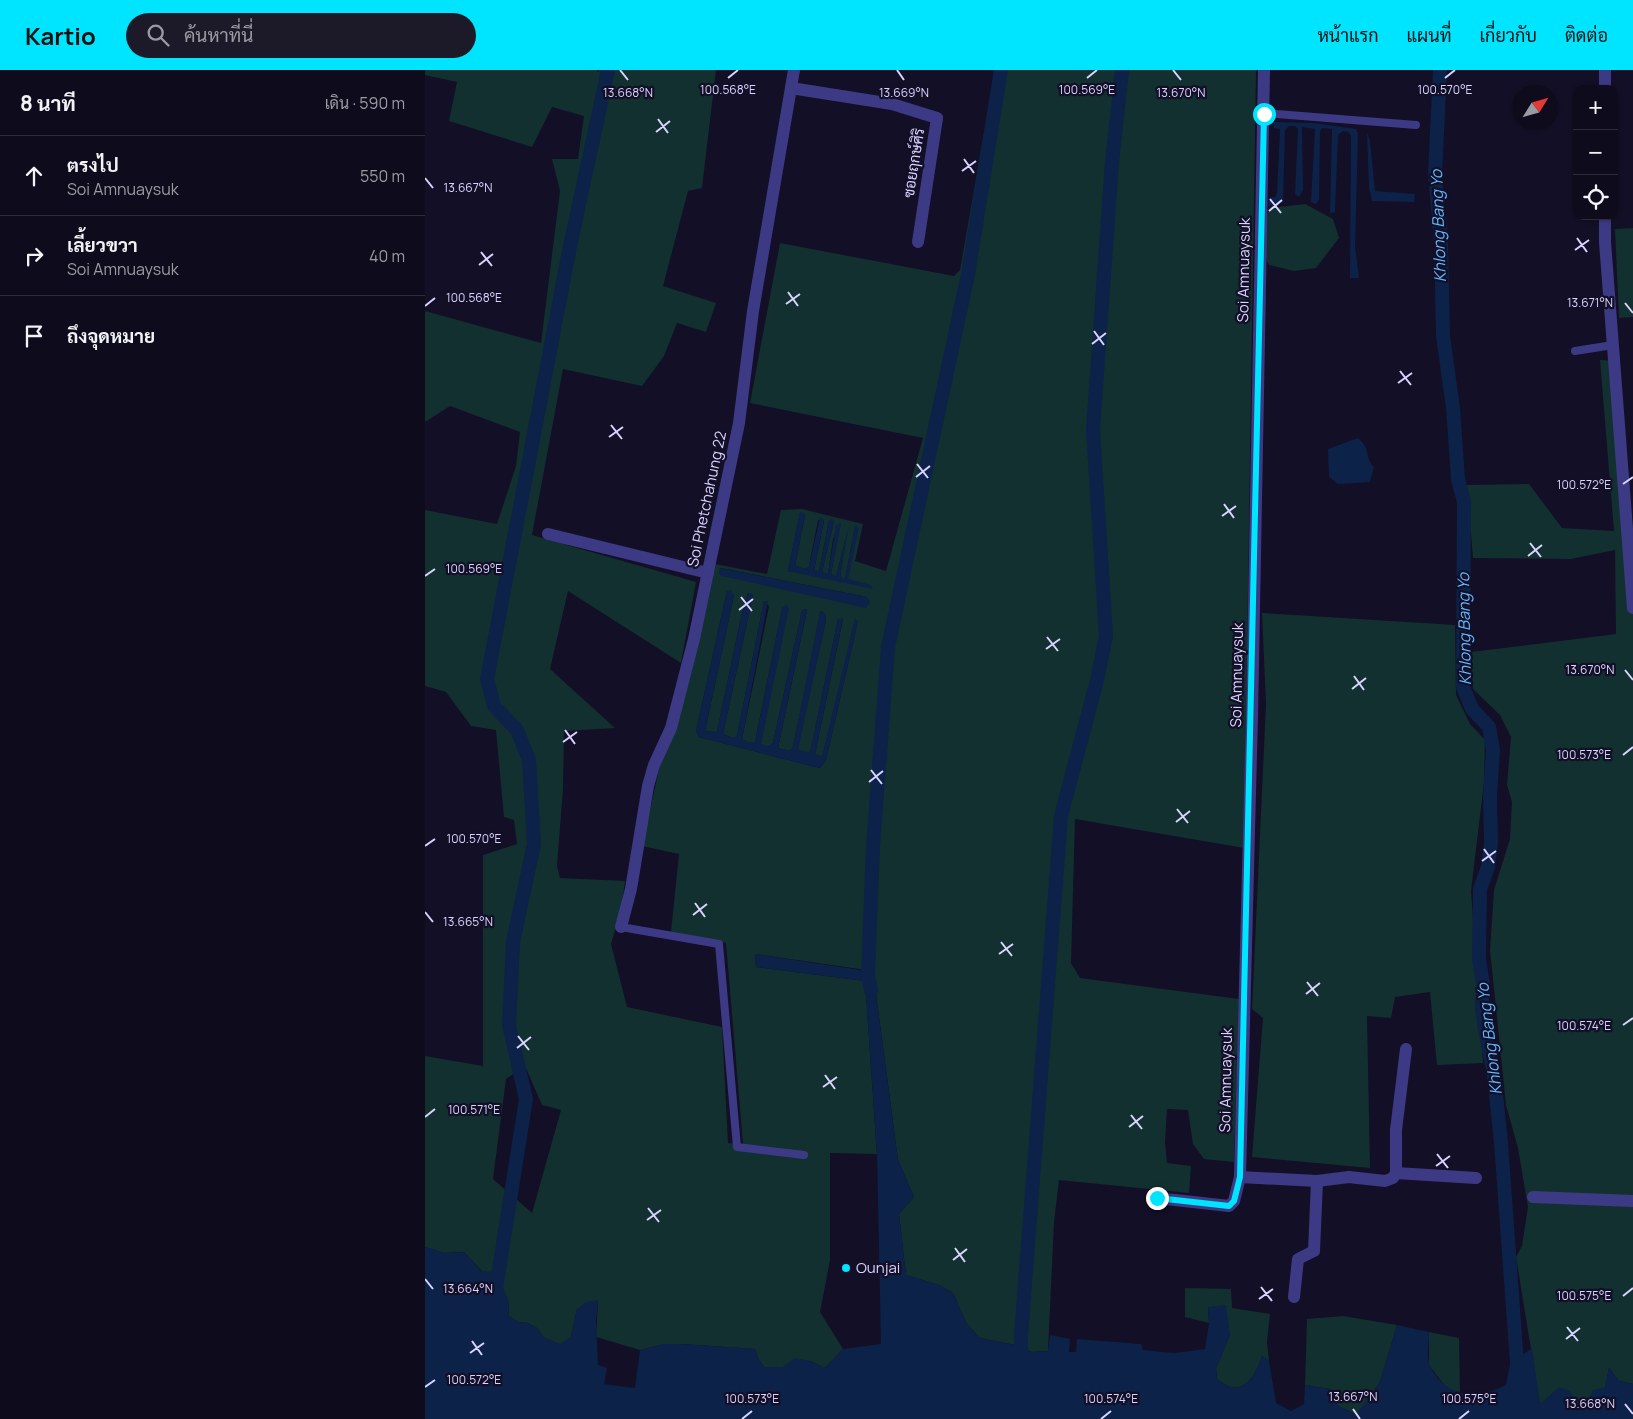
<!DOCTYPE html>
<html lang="th">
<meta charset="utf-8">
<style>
:root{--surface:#0e0b1c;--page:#1c1929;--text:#f1f3f6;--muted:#9b9ba3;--line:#2e2b3b;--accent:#00e5ff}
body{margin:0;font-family:Manrope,Sarabun,sans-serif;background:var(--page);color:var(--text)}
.controls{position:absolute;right:15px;top:15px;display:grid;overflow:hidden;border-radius:10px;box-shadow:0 1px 4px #0004}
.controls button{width:45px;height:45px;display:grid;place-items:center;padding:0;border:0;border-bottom:1px solid var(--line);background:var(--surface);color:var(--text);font:25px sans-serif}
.compass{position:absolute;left:1088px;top:15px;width:45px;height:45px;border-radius:50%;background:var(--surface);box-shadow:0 1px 4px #0004;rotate:53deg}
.stop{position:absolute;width:15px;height:15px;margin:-11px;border:4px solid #00e5ff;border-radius:50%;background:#fff}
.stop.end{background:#00e5ff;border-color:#fff;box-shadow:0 1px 5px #0008}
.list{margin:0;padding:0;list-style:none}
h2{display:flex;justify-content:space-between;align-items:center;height:65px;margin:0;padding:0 20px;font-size:21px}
h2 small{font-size:16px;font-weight:400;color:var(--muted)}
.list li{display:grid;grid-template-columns:32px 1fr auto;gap:15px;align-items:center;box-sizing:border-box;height:80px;padding:0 20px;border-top:1px solid var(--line)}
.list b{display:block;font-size:19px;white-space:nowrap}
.list p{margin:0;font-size:16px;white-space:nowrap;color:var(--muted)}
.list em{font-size:16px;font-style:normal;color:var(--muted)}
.icon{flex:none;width:28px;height:28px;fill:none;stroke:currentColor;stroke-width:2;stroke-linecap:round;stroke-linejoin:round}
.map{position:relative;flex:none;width:1208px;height:1349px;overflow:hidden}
header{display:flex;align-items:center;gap:30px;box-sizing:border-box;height:70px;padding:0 25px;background:var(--accent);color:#111}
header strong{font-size:24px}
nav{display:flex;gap:28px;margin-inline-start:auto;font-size:18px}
.search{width:350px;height:45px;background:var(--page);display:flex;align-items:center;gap:12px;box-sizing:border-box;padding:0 18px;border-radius:28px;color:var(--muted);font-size:19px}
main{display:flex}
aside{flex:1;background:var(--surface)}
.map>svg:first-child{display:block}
.green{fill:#12302f;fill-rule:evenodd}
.water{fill:#0c2248}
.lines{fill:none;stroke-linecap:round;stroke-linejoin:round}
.canal{stroke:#0c2248;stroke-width:14}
.service{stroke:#3d3a85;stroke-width:8}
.minor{stroke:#3d3a85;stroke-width:12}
.route{stroke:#00e5ff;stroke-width:6}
.ticks{fill:none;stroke:#d9d4ff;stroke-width:2}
.poi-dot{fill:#00e5ff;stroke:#130f26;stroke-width:2}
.labels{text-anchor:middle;stroke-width:4.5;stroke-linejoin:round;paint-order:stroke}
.street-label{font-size:15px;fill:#d9d4ff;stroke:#130f26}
.poi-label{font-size:15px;fill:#d9d4ff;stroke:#130f26;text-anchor:start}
.water-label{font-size:16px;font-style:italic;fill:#62b6ff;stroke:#130f26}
.ticks-label{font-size:12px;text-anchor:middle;fill:#d9d4ff;stroke:#130f26;stroke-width:4.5;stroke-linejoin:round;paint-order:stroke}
</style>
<header>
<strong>Kartio</strong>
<div class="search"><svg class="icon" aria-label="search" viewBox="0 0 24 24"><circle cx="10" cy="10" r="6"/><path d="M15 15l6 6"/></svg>ค้นหาที่นี่</div>
<nav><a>หน้าแรก</a><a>แผนที่</a><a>เกี่ยวกับ</a><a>ติดต่อ</a></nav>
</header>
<main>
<aside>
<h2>8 นาที<small>เดิน · 590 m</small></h2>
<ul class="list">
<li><svg class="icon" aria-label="ahead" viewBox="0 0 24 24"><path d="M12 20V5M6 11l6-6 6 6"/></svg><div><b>ตรงไป</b><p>Soi Amnuaysuk</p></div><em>550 m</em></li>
<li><svg class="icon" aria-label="right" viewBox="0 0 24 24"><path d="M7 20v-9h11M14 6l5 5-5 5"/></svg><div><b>เลี้ยวขวา</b><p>Soi Amnuaysuk</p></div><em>40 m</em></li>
<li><svg class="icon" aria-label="arrive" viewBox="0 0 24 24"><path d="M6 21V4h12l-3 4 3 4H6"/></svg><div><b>ถึงจุดหมาย</b></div></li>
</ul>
</aside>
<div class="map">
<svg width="1208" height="1349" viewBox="0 0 1208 1349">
<rect width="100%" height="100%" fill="#130f26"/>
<!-- green -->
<g class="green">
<path d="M 0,0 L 172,0 L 172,2 L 177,0 L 291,0 L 277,118 L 263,121 L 238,216 L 291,233 L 281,262 L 252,253 L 239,286 L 217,316 L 138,299 L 107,465 L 271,512 L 256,593 L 143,521 L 125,599 L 190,658 L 139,661 L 138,719 L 132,796 L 135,808 L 200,811 L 196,840 L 186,874 L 202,937 L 297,957 L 303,1073 L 318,1074 L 301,873 L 246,862 L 254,784 L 217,776 L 235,695 L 290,494 L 342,504 L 356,440 L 377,439 L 438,454 L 430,491 L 461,501 L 498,368 L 325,333 L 355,173 L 529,206 L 535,200 L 570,0 L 831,0 L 819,778 L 650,749 L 646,893 L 655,908 L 814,929 L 809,1092 L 779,1089 L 768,1074 L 763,1040 L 742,1039 L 740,1072 L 742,1093 L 766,1096 L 764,1123 L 634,1110 L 629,1152 L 623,1281 L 607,1282 L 590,1275 L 555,1268 L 542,1254 L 528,1223 L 514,1215 L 481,1205 L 474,1144 L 489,1127 L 473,1090 L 448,901 L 330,884 L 331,897 L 440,911 L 452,1084 L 405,1083 L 405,1190 L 395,1242 L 418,1279 L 400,1298 L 385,1291 L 358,1297 L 339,1297 L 333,1288 L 330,1279 L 257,1274 L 239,1274 L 215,1280 L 171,1267 L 173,1230 L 152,1239 L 146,1267 L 136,1275 L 118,1267 L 112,1258 L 103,1253 L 93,1252 L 84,1246 L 83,1229 L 39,1182 L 19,1183 L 0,1177 L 0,986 L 58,996 L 58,785 L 92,774 L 89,750 L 79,747 L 71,660 L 46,656 L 21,622 L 0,616 L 0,440 L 72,454 L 91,396 L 95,362 L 25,336 L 0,352 L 0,241 L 116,273 L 135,121 L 127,89 L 153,89 L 159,46 L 127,37 L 107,77 L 24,51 L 32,12 L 0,5 ZM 375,443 L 380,445 L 370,496 L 381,499 L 384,496 L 393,450 L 399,450 L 389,501 L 394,501 L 404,450 L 409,451 L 397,502 L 403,504 L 408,469 L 415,453 L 406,504 L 411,507 L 421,467 L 415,507 L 420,510 L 430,457 L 432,456 L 423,506 L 423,510 L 427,511 L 363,501 ZM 296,498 L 442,527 L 297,506 L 294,503 ZM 302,521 L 309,525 L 280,661 L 292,662 L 318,538 L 323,523 L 328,525 L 298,664 L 308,668 L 312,666 L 339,531 L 344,536 L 317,669 L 323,672 L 330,672 L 357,539 L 336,674 L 342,677 L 348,673 L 377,540 L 382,539 L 381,545 L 353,678 L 365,681 L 368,677 L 396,541 L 400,544 L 401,550 L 372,680 L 385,683 L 413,549 L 418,549 L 390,684 L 397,687 L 433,551 L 401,690 L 395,698 L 274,667 L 271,661 ZM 100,996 L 117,1035 L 136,1040 L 107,1143 L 68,1109 L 81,1009 Z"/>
<path d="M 880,134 L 908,149 L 914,168 L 891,198 L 869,201 L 844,195 C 836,182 837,151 845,138 Z"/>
<path d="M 1208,158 L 1208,247 L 1194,248 L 1190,159 Z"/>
<path d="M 1175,290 L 1193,291 L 1208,460 L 1208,1314 L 1194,1311 L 1184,1298 L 1180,1318 L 1156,1341 L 1151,1331 L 1115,1335 L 1091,1187 L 1097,1176 L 1103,1137 L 1093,1078 L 1081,1035 L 1065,880 L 1069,820 L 1085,769 L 1087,732 L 1082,715 L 1086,667 L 1075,645 L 1048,619 L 1046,582 L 1191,564 L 1190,480 L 1146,489 L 1048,488 L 1042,415 L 1104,414 L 1137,458 L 1189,461 Z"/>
<path d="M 837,543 L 1030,555 L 1031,625 L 1045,654 L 1060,670 L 1059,713 L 1046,821 L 1058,993 L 1012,995 L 1005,922 L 970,927 L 966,948 L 942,946 L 945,1098 L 827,1087 L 838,948 L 827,939 L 841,634 Z"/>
<path d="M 760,1218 L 806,1219 L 807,1238 L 845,1244 L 842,1272 L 844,1291 L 837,1286 C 829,1310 816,1329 792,1309 L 791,1298 L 805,1265 L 783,1237 L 784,1253 L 760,1247 Z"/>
<path d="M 918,1246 L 972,1255 L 955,1312 L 932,1345 L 913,1336 L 905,1319 L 880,1315 L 882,1249 Z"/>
<path d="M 1004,1262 L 1034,1268 L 1035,1323 L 1022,1319 L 1004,1295 Z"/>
</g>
<!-- water -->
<g class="water">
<path d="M 848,52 L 889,53 L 931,59 L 933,64 L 930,176 L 934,208 L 925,208 L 926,65 L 923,62 L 918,61 L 913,65 L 910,142 L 905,143 L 907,59 L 897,58 L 895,61 L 894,129 L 891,134 L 886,132 L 890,59 L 877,57 L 878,120 L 874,127 L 870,124 L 873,59 L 870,56 L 864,56 L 860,60 L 858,132 L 843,136 L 844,128 L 850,127 L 852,123 L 855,59 L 849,58 Z"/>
<path d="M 942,63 L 945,71 L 950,121 L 990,124 L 989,132 L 947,131 L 944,118 Z"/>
<path d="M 933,368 C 947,380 939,387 949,397 L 945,412 L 913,414 L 904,407 L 903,379 Z"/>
<path d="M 375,442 L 380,444 L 370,496 L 381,499 L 384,496 L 395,447 L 399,450 L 389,500 L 394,501 L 404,450 L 407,449 L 409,451 L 397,502 L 403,504 L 411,455 L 416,453 L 406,504 L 411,507 L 424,455 L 415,507 L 420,509 L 430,456 L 432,456 L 434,458 L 423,509 L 446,515 L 448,519 L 363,501 Z"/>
<path d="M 295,498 L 442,527 L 445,532 L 441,538 L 297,506 L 294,504 Z"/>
<path d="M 306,520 L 309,525 L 280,661 L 292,662 L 318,538 L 323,523 L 328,525 L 298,664 L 308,668 L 312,665 L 339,531 L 343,531 L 317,669 L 323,672 L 330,672 L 357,538 L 361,534 L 364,538 L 336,674 L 342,677 L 348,673 L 377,540 L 382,539 L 353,678 L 365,681 L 368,677 L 395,541 L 400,544 L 401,549 L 373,680 L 385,682 L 413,549 L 418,548 L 390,684 L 397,687 L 430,548 L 433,551 L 401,690 L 395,698 L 274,667 L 271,661 L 302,521 Z"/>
<path d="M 330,884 L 448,902 L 473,1090 L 489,1127 L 474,1144 L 481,1205 L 514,1215 L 528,1223 L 542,1254 L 555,1268 L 590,1275 L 607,1282 L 623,1281 L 625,1265 L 645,1269 L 644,1282 L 651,1282 L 652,1269 L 716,1274 L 718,1280 L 749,1283 L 780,1279 L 784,1253 L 783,1237 L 801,1235 L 805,1265 L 791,1298 L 792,1309 C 816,1329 829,1310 837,1286 L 844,1291 L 851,1333 L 866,1341 L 879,1334 L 880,1315 L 905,1319 L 913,1336 L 931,1345 L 955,1312 L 972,1255 L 1004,1262 C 1004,1271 1001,1288 1005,1296 C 1021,1328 1052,1330 1081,1315 L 1085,1294 L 1107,1278 L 1115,1334 L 1134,1317 L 1145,1321 L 1156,1341 L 1168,1320 L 1180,1317 L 1184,1298 L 1194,1311 L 1208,1314 L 1208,1349 L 0,1349 L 0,1177 L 19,1183 L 39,1182 L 56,1201 L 71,1202 L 83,1229 L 84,1246 L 93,1252 L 103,1253 L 112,1258 L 118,1267 L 135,1274 L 146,1267 L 152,1239 L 161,1232 L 173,1230 L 171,1250 L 173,1295 L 182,1298 L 179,1314 L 210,1318 L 215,1280 L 239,1274 L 257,1274 L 330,1279 L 333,1288 L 339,1297 L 358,1297 L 370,1288 L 385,1291 L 400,1298 L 418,1279 L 456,1274 L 452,1084 L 440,911 L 331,897 Z"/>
</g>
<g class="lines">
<!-- canal -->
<g class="canal">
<path d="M 1015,0 L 1010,104 L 1016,172 L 1018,266 L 1028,338 L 1033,409 L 1039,432 L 1038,617 L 1047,639 L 1064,657 L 1068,680 L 1065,726 L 1066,773 L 1063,797 L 1055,819 L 1054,889 L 1058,914 L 1057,937 L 1060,960 L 1069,1005 L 1076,1073 L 1093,1307"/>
<path d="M 446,920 L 443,905 L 448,777 L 463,577 L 543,204 L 576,0"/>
<path d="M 70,1225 L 101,1029 L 84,955 L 88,872 L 109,774 L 104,690 L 92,660 L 69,636 L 62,609 L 145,176 L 183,0"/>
<path d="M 596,1296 L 596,1265 L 636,746 L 672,610 L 681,566 L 668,360 L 687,92 L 697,0"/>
</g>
<!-- service -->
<g class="service">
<path d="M 839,43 L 991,55"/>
<path d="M 1150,281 L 1188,275"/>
<path d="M 196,857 L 294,874 L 312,1077 L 379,1085"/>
</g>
<!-- minor -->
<g class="minor">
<path d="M 1180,0 L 1180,19"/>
<path d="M 366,18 L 467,34 L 512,48 L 493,172"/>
<path d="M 1180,146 L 1180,172 L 1208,538"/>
<path d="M 123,464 L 283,503"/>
<path d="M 196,857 L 206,819 L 223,716 L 229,695 L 246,658 L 269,569 L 314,353 L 328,241 L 369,0"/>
<path d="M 971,1103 L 1051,1108"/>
<path d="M 815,1107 L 892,1111 L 924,1107 L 960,1111 L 968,1108 L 971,1103 L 971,1060 L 981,979"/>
<path d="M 1108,1127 L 1208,1131"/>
<path d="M 732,1128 L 804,1136 L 809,1131 L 815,1107 L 827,646 L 839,0"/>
<path d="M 869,1227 L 873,1189 L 889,1181 L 892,1111"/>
</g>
</g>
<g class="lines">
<!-- route -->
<path class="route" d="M 732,1128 L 804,1136 L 809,1131 L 815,1107 L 839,44"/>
</g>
<!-- ticks -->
<path class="ticks" d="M 195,0 L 203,10M 472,0 L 479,10M 748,0 L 756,10M 303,8 L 313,0M 662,8 L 672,0M 1020,8 L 1030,0M 233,49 L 243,63M 231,62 L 245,51M 539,89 L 549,103M 537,101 L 551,91M 0,108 L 8,118M 845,129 L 856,143M 844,141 L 857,130M 1152,168 L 1162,182M 1150,180 L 1164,170M 56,182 L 67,196M 54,195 L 68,184M 363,222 L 373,236M 1200,233 L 1208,243M 361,234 L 375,224M 0,236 L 10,228M 669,261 L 679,275M 667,274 L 681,263M 975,301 L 986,315M 973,313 L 987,303M 186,355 L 197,369M 184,367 L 198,357M 492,394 L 503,408M 491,407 L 505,396M 1198,414 L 1208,407M 799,434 L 809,448M 797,446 L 811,436M 1105,473 L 1116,487M 1103,486 L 1117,475M 0,506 L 10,499M 316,527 L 327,541M 314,540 L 328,529M 622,567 L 633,581M 621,579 L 635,569M 1200,600 L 1208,610M 929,606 L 939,620M 927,619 L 941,608M 140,660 L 150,674M 138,672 L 152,662M 1198,685 L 1208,677M 446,700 L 457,714M 444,712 L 458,701M 752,739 L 763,753M 751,752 L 765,741M 0,776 L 10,769M 1059,779 L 1069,793M 1057,791 L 1071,781M 270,833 L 280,847M 0,842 L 8,852M 268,845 L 282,834M 576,872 L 587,886M 574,884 L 588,874M 882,912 L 893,926M 881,924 L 895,913M 1198,955 L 1208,948M 93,966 L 104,980M 92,978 L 106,967M 400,1005 L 410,1019M 398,1017 L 412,1007M 706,1045 L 717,1059M 0,1047 L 10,1039M 704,1057 L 718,1046M 1012,1084 L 1023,1098M 1011,1096 L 1025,1086M 223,1138 L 234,1152M 222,1150 L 236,1140M 530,1178 L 540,1192M 528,1190 L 542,1179M 0,1209 L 8,1219M 836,1217 L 847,1231M 1198,1226 L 1208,1218M 834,1229 L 848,1219M 1142,1257 L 1153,1271M 1141,1269 L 1155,1258M 47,1271 L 57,1285M 45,1283 L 59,1273M 0,1317 L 10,1310M 1200,1334 L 1208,1344M 928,1339 L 935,1349M 317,1349 L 327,1341M 676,1349 L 686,1341M 1034,1349 L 1044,1341"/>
<!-- markers -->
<circle class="poi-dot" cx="421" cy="1198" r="5"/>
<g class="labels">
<!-- street labels -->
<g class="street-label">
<text transform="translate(489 93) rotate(-81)" y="5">ซอยฤกษ์ศิริ</text>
<text transform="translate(819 200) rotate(-89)" y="5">Soi Amnuaysuk</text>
<text transform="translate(282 429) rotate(-78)" y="5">Soi Phetchahung 22</text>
<text transform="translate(812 605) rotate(-89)" y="5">Soi Amnuaysuk</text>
<text transform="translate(801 1010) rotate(-89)" y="5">Soi Amnuaysuk</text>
</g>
<!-- poi labels -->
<g class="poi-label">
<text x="431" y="1203">Ounjai</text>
</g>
<!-- water labels -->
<g class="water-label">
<text transform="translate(1013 156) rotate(-92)" y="6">Khlong Bang Yo</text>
<text transform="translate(1039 559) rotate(-91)" y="6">Khlong Bang Yo</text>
<text transform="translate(1064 969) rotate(-97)" y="6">Khlong Bang Yo</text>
</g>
</g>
<g class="ticks-label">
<text x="303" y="24">100.568°E</text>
<text x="662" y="24">100.569°E</text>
<text x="1020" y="24">100.570°E</text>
<text x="203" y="27">13.668°N</text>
<text x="479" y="27">13.669°N</text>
<text x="756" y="27">13.670°N</text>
<text x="43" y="122">13.667°N</text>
<text x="49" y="232">100.568°E</text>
<text x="1165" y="237">13.671°N</text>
<text x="1159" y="419">100.572°E</text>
<text x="49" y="503">100.569°E</text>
<text x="1165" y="604">13.670°N</text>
<text x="1159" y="689">100.573°E</text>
<text x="49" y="773">100.570°E</text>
<text x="43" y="856">13.665°N</text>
<text x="1159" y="960">100.574°E</text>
<text x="49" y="1044">100.571°E</text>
<text x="43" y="1223">13.664°N</text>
<text x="1159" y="1230">100.575°E</text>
<text x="49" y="1314">100.572°E</text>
<text x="928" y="1331">13.667°N</text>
<text x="327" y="1333">100.573°E</text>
<text x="686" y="1333">100.574°E</text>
<text x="1044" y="1333">100.575°E</text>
<text x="1165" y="1338">13.668°N</text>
</g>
</svg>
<div class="controls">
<button>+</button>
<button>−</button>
<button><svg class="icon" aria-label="locate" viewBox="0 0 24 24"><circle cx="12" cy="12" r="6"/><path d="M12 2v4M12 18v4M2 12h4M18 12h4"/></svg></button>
</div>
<svg class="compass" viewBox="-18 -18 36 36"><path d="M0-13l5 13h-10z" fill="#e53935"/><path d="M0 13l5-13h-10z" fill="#9b9ba3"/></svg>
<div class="stop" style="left:839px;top:44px"></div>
<div class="stop end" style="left:732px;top:1128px"></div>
</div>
</main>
